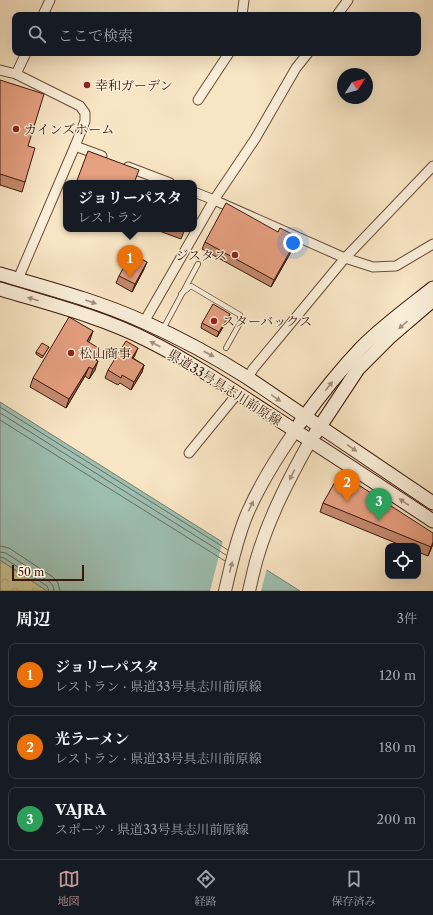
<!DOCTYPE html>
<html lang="ja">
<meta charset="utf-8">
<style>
:root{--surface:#171b24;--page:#20242c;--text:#f1f3f6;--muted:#9ea1a6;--line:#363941;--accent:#c59692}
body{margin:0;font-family:"Libre Caslon Text","Noto Serif JP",serif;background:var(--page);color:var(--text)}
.controls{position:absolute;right:12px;bottom:12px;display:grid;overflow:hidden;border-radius:8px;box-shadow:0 4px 16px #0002}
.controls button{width:36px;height:36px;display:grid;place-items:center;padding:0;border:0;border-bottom:1px solid var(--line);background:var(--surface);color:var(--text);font:20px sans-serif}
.compass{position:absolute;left:337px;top:68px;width:36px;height:36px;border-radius:50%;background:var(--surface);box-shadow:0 4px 16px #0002;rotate:53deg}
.scale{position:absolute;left:12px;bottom:10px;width:72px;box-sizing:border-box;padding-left:4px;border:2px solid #3a190b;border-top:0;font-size:11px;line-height:14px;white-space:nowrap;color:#3a190b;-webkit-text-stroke:3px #faeed9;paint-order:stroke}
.you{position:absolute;left:293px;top:243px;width:14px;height:14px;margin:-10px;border:3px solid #fff;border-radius:50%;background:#1a73e8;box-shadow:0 0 0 6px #1a73e833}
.badge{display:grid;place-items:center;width:26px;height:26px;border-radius:50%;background:var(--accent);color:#fff;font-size:13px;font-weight:700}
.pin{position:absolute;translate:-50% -33px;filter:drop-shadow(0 1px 2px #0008)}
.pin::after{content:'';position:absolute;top:21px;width:14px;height:12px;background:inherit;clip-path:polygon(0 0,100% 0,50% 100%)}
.popup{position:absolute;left:63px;top:180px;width:134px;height:52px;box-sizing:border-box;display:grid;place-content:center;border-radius:8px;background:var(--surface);filter:drop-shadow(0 1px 3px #0005);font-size:13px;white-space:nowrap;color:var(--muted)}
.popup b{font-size:15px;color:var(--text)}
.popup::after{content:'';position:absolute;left:50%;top:100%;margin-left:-8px;border:8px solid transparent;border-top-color:var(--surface)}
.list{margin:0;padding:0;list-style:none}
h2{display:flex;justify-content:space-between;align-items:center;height:52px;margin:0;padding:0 16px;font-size:17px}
h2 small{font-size:13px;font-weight:400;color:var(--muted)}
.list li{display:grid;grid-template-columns:26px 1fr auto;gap:12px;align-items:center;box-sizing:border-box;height:64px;margin:0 8px 8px;padding:0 8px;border:1px solid var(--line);border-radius:8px}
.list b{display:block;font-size:15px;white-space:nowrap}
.list p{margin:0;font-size:13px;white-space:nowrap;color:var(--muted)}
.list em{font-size:13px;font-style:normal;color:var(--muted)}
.icon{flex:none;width:22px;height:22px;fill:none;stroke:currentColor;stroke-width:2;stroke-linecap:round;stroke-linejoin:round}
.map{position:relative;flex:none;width:433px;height:591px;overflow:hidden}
.search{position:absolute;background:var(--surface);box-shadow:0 4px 16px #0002;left:12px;right:12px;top:12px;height:44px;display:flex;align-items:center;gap:10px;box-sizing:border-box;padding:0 14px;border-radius:8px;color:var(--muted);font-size:15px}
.sheet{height:268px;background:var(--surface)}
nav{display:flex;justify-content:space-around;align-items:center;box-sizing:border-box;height:56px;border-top:1px solid var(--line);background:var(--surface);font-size:11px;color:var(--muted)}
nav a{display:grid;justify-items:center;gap:2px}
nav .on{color:var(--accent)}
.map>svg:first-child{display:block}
.forest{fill:url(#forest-crowns);stroke:#806e4d}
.water{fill:#9dbfb1;stroke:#757d6f}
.pier{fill:#f8e5c4}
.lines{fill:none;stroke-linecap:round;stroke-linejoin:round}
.shore{stroke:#6c6c5e;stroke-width:1}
.service-casing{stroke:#6a4c39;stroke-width:6}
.minor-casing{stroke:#6a4c39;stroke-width:11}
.tertiary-casing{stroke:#6a4c39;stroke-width:14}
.secondary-casing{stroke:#3a190b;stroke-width:15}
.service{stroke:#faeed9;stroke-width:4.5}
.minor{stroke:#faeed9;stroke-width:9}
.tertiary{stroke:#faeed9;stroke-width:12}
.secondary{stroke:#faeed9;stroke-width:13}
.wall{fill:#c5896f;stroke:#3a190b}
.shaded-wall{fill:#a06f5a;stroke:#3a190b}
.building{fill:#e59f81;stroke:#3a190b}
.oneway{fill:#a48e7c}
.poi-dot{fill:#8f2418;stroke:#faeed9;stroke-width:1.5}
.labels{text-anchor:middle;stroke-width:3;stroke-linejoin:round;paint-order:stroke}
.poi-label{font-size:13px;fill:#3a190b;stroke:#faeed9;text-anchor:start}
.street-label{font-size:13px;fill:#3a190b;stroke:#faeed9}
</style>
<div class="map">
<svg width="433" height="591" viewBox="0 0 433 591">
<defs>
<pattern id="forest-crowns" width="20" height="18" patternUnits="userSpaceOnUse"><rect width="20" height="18" fill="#c5c28f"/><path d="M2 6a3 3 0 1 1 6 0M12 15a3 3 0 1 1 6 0" fill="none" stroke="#aaa67a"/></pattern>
</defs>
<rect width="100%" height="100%" fill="#f8e5c4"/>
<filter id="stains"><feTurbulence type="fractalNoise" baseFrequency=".005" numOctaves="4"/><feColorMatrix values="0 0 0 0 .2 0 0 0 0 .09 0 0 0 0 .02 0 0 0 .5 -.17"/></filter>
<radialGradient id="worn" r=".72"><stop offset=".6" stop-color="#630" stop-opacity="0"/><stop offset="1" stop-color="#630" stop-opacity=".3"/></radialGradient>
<!-- forest -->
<path class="forest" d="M 0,560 L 47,591 L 0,591 Z"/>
<!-- water -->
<path class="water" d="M 0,402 L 300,591 L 47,591 L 0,560 Z"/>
<!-- pier -->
<path class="pier" d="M 223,540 L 267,568 L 261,591 L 210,591 Z"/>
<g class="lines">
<!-- shore -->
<g class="shore">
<path d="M 0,407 L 228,550"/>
<path d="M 0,413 L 226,555"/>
<path d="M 0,420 L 225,561"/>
<path d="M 0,546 L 9,548 L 53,577 L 58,583 L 60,591"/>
<path d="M 0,552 L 6,553 L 50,582 L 53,586 L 54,591"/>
<path d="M 0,557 L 4,558 L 47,586 L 49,591"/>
</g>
<!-- service casing -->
<g class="service-casing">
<g id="service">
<path d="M 181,294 L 191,286 L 240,315 L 240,323 L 226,348"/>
<path d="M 163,329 L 198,264"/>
</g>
</g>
<!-- minor casing -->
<g class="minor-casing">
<g id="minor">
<path d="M 43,15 L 50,0"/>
<path d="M 242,15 L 244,0"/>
<path d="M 337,15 L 348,0"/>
<path d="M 0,70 L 16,74 L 80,106 L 85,113 L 85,121 L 75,146 L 18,279"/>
<path d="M 16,74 L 26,53"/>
<path d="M 198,100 L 229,53"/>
<path d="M 75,146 L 102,156"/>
<path d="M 128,167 L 170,183"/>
<path d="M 194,192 L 214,200 L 345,258 L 373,267 L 396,266 L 433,244"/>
<path d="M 144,322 L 214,200 L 255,139 L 296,68 L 308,53"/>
<path d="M 248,378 L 253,369 L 345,258 L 433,166"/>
<path d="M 189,453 L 238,393"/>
</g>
</g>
<!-- tertiary casing -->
<g class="tertiary-casing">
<g id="tertiary">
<path d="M 225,591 C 231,565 237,538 247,514 C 260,484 277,457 295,431"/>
<path d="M 249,591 C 252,579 254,567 258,555 C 270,515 290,477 310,441"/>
</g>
</g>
<!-- secondary casing -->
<g class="secondary-casing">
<g id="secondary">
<path d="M 0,274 C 48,288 98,301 144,322 C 180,338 215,357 248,378 L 433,503"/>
<path d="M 0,289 C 50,304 102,317 149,341 C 191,362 231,389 271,415 C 325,450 379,485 433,521"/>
<path d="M 300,423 C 318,398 341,369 362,347 C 384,325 409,307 433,288"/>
<path d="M 315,434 L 358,369 L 391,336 L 433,300"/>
</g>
</g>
<!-- service -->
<use href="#service" class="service"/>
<!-- minor -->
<use href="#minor" class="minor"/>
<!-- tertiary -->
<use href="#tertiary" class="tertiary"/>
<!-- secondary -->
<use href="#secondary" class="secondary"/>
</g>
<!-- wall -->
<g class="wall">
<path d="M 0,80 L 28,146 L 25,182 L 22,192 L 0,185 Z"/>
<path d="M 154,229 L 185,229 L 181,239 Z"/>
<path d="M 278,232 L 298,237 L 295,245 L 271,287 L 202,249 L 205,242 Z"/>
<path d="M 144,269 L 132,292 L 116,283 L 119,276 Z"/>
<path d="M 228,319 L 217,337 L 201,328 L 202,323 Z"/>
<path d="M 93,331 L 88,342 L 96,359 L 95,370 L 89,379 L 85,376 L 66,408 L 30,387 L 33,378 Z"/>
<path d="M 49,347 L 42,358 L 36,354 L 36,352 Z"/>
<path d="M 135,355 L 133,358 L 144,365 L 142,372 L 131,390 L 120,383 L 118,385 L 105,378 L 108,370 Z"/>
<path d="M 323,503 L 433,544 L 428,556 L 418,552 L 418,546 L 403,546 L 320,512 Z"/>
</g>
<!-- shaded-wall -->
<g class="shaded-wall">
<path d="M 298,237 L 295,245 L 271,287 L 274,280 Z"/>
<path d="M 147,262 L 144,269 L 132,292 L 135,284 Z"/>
<path d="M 230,314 L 228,319 L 217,337 L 219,332 Z"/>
<path d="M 93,331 L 90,340 L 83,351 L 87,341 Z"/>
<path d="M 138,348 L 135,355 L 129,365 L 132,358 Z"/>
<path d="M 100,349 L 97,359 L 91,368 L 94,359 Z"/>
<path d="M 98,361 L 95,370 L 89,379 L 93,369 Z"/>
<path d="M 144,365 L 142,372 L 131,390 L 134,382 Z"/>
<path d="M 89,367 L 85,376 L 66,408 L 69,399 Z"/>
<path d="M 433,542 L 433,544 L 428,556 L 431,547 Z"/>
</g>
<!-- building -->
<g class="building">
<path d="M 0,80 L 44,94 L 28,146 L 35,148 L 25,182 L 0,174 Z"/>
<path d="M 88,151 L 139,170 L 134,183 L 76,183 Z"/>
<path d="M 194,195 L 197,196 L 194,205 Z"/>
<path d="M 226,203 L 278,232 L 280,228 L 298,237 L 274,280 L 205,242 Z"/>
<path d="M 176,229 L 185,229 L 184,232 Z"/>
<path d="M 131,253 L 147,262 L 135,284 L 119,276 Z"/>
<path d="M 213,304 L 230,314 L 219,332 L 202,323 Z"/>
<path d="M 69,317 L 93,331 L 87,341 L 100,349 L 94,359 L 98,361 L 93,369 L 89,367 L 69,399 L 33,378 Z"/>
<path d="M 126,341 L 138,348 L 132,358 L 144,365 L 134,382 L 122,375 L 121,378 L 108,370 Z"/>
<path d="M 42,343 L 49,347 L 43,356 L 36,352 Z"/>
<path d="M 340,473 L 433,533 L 433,542 L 431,547 L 323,503 Z"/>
</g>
<!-- one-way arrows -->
<defs><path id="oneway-solid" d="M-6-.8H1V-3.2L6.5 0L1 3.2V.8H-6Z"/></defs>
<g class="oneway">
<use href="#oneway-solid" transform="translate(33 299) rotate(-164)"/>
<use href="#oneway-solid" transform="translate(91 302) rotate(19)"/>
<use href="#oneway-solid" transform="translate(403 325) rotate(139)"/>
<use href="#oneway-solid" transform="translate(155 344) rotate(-152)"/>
<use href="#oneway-solid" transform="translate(209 354) rotate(28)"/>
<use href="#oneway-solid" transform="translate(329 386) rotate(-51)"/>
<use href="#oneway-solid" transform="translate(276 398) rotate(35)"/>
<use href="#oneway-solid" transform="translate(352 448) rotate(34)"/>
<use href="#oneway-solid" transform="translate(292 475) rotate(116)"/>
<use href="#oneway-solid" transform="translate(404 502) rotate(-146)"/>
<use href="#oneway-solid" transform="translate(251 506) rotate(-64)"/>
<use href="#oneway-solid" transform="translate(231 567) rotate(-76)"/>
</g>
<!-- markers -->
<g class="poi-dot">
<circle cx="87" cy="85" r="4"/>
<circle cx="16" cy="129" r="4"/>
<circle cx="235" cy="255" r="4"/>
<circle cx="214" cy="321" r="4"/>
<circle cx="71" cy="353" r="4"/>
</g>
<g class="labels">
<!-- poi labels -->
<g class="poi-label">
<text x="95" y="90">幸和ガーデン</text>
<text x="24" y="134">カインズホーム</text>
<text x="227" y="260" text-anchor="end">ジスタス</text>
<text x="222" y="326">スターバックス</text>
<text x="79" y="358">松山商事</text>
</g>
<!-- street labels -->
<g class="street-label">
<text transform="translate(225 387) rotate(32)" y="5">県道33号具志川前原線</text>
</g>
</g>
<rect width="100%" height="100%" filter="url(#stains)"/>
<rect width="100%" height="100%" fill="url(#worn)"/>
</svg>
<div class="controls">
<button><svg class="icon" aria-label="locate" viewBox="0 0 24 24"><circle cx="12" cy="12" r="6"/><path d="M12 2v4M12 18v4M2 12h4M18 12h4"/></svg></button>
</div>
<svg class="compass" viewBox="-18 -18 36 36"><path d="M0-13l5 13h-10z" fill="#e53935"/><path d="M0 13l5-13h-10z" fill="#9ea1a6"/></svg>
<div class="scale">50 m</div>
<div class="you"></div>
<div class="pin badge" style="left:130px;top:278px;background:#e8710a">1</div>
<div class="popup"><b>ジョリーパスタ</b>レストラン</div>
<div class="pin badge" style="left:347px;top:502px;background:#e8710a">2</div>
<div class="pin badge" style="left:379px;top:521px;background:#2e9e5b">3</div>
<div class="search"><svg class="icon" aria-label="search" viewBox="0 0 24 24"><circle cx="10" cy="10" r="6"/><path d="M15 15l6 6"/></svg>ここで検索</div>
</div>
<section class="sheet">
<h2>周辺<small>3件</small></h2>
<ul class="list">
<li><span class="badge" style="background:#e8710a">1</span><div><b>ジョリーパスタ</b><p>レストラン · 県道33号具志川前原線</p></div><em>120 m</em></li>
<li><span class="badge" style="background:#e8710a">2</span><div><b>光ラーメン</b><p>レストラン · 県道33号具志川前原線</p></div><em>180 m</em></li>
<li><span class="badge" style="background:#2e9e5b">3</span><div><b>VAJRA</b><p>スポーツ · 県道33号具志川前原線</p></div><em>200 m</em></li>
</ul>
</section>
<nav>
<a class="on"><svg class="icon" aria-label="map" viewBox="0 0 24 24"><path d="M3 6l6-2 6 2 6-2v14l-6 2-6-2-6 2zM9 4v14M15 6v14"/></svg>地図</a>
<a><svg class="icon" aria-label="directions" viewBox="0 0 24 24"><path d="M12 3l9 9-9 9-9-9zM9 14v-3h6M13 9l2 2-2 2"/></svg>経路</a>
<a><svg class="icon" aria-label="saved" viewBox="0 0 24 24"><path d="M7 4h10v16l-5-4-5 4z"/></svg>保存済み</a>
</nav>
